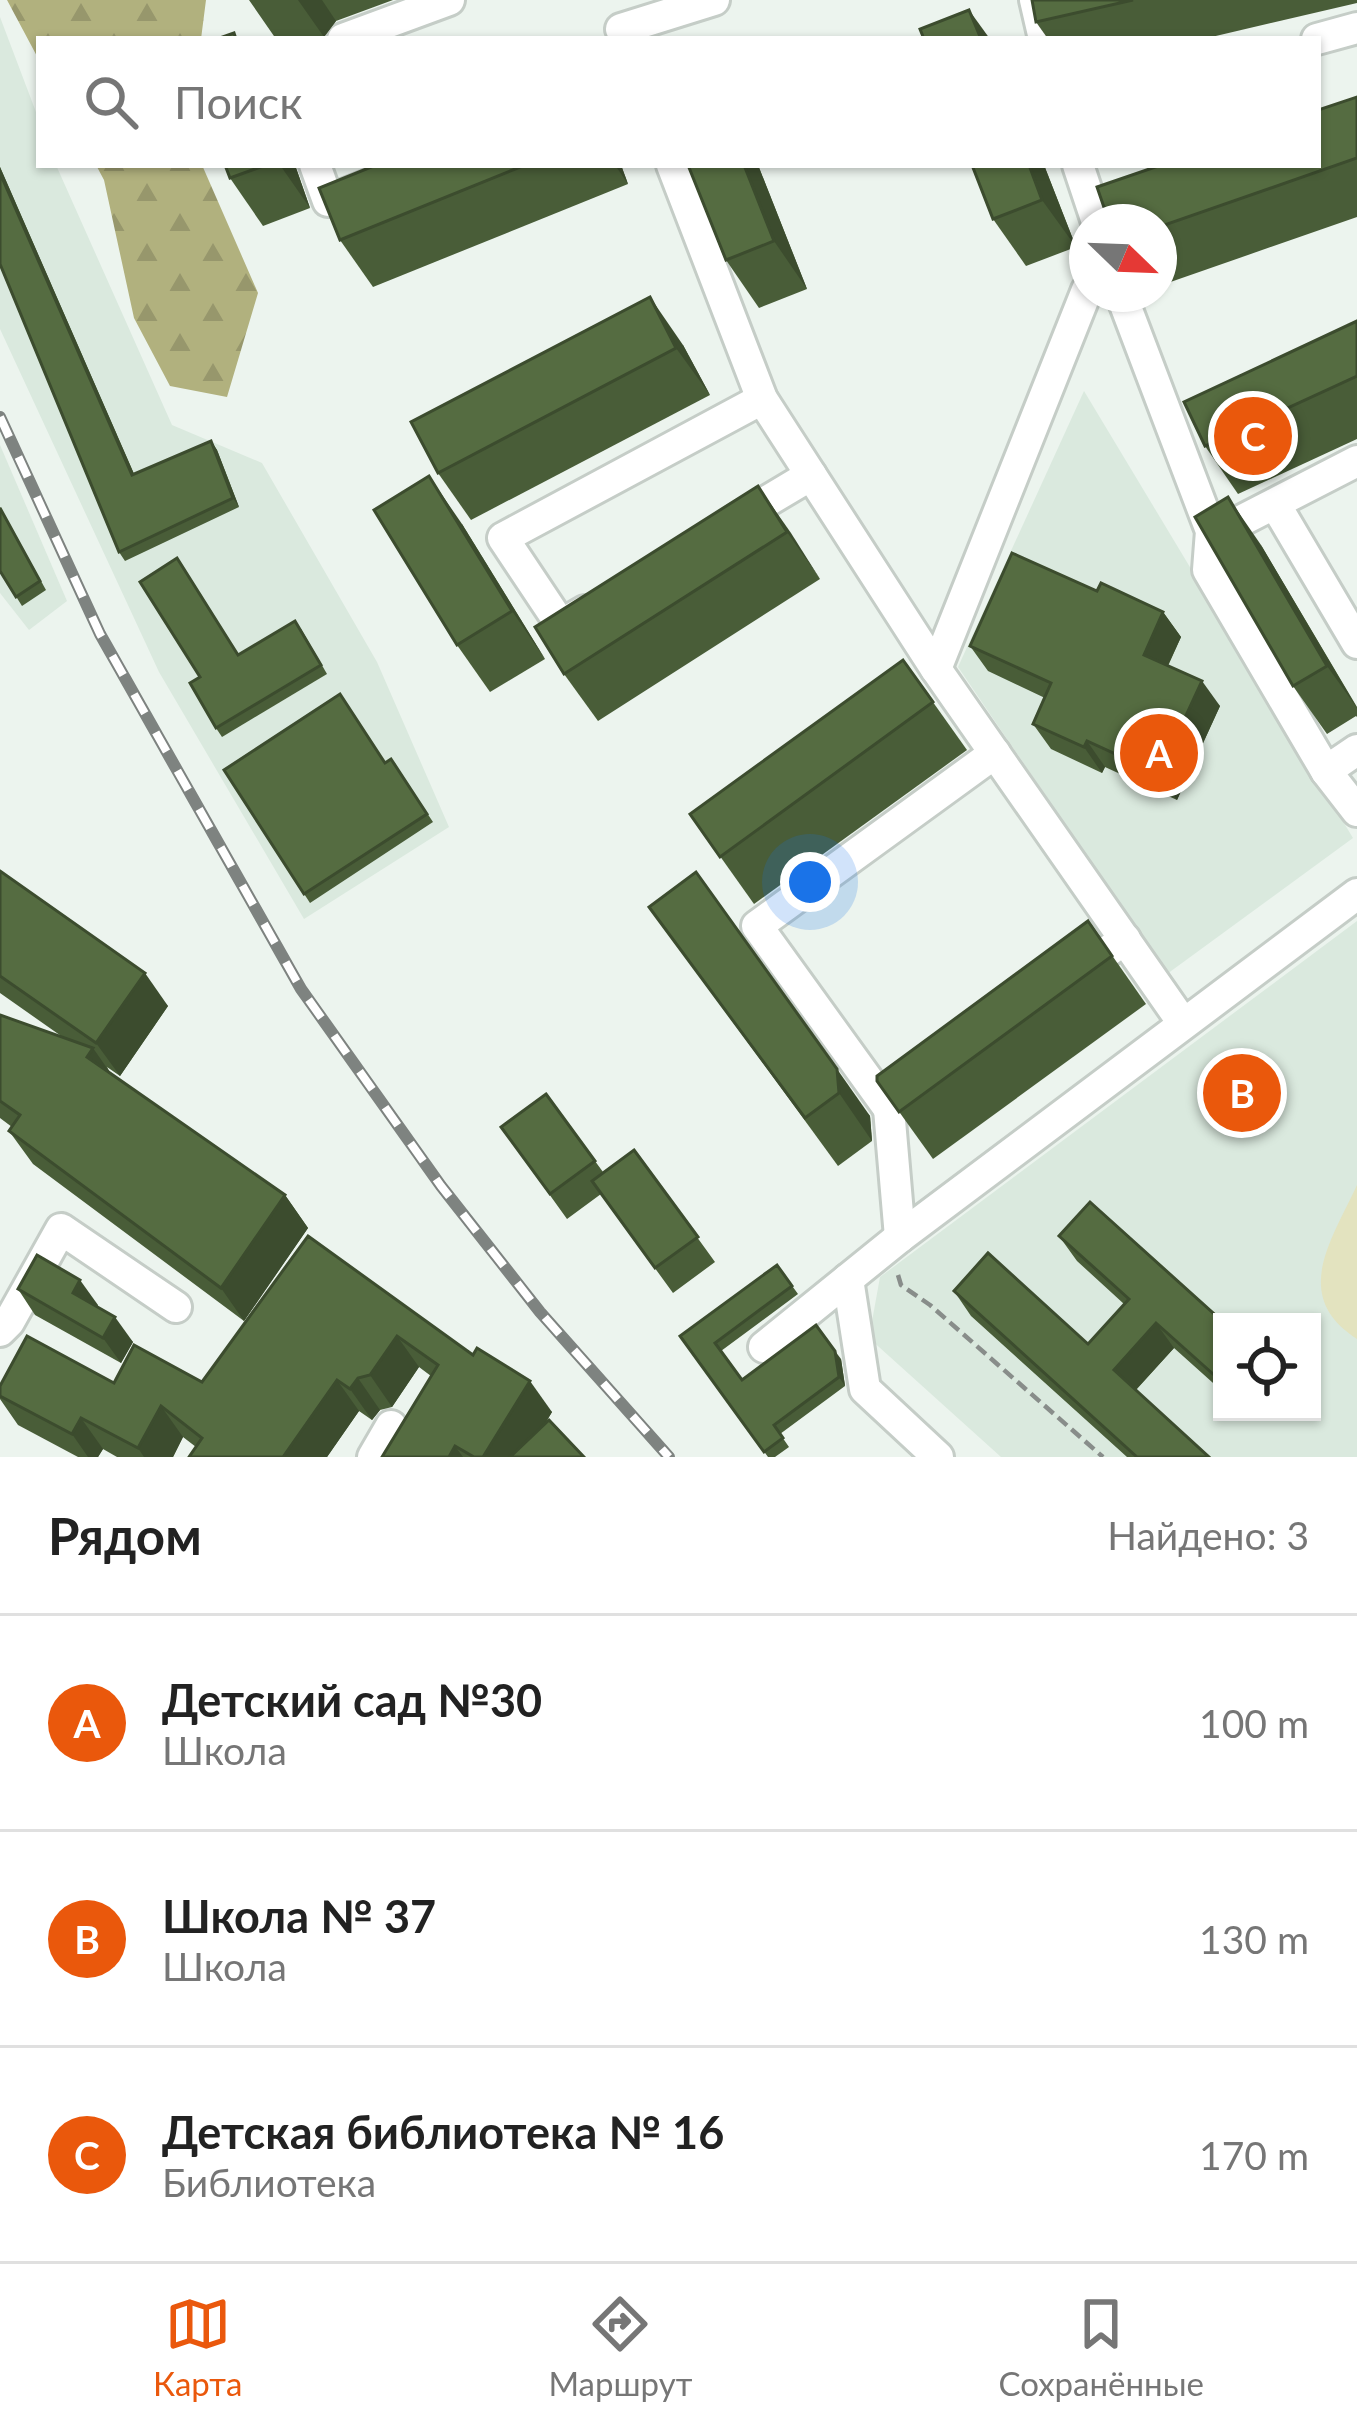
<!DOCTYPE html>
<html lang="ru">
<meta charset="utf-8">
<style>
:root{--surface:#fff;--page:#f2f2f2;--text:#222;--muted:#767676;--line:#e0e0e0;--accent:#ea580c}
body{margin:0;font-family:Lato,sans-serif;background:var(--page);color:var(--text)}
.controls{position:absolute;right:36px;bottom:36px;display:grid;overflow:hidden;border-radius:0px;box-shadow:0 3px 9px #0004}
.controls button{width:108px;height:108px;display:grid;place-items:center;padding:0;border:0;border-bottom:3px solid var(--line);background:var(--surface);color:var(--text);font:60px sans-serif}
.compass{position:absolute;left:1069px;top:204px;width:108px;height:108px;border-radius:50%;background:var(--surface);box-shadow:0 3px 9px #0004;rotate:113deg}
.you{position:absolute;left:810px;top:882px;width:42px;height:42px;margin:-30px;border:9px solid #fff;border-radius:50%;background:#1a73e8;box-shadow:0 0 0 18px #1a73e833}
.badge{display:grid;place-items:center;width:78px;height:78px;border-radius:50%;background:var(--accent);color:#fff;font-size:39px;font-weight:700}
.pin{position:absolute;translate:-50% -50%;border:6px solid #fff;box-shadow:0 3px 12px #0006}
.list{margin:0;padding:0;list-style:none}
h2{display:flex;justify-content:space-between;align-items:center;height:156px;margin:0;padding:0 48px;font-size:51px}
h2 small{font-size:39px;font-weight:400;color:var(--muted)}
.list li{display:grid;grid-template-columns:78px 1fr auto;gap:36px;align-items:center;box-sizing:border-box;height:216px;padding:0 48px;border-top:3px solid var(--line)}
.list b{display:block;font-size:45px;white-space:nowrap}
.list p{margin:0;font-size:39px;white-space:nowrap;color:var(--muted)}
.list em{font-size:39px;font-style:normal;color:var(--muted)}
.icon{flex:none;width:66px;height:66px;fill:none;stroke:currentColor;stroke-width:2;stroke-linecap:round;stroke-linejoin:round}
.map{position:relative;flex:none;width:1357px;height:1457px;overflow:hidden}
.search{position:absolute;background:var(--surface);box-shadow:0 3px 9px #0004;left:36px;right:36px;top:36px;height:132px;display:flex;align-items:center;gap:30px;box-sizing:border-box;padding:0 42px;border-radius:0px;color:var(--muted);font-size:45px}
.sheet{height:804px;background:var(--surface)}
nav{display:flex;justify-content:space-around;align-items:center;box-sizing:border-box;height:168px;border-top:3px solid var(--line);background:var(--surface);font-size:33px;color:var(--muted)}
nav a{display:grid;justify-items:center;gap:6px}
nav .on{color:var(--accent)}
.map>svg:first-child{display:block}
.built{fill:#dae9de;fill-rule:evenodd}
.forest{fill:url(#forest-firs)}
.pitch{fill:#e3e3bf}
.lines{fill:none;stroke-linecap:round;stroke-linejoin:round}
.minor-casing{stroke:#c5cdc7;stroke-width:36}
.path{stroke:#888d8a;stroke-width:4.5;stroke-dasharray:12 6;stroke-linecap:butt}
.minor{stroke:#fff;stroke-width:30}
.rail-casing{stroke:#7e8380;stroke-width:12}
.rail{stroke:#fff;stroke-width:8;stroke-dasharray:22;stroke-linecap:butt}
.wall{fill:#495d38}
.shaded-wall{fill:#3c4c2e}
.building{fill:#556c41;stroke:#3c4c2e;stroke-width:3}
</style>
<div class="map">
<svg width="1357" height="1457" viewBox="0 0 1357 1457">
<defs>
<pattern id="forest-firs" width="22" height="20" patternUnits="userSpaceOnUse" patternTransform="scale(3)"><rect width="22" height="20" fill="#b1b17e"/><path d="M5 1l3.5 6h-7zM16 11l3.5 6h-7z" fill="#97976c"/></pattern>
</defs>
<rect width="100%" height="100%" fill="#ecf4ee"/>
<!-- built -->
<g class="built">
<path d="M 0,17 L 39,120 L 39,165 L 56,165 L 172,425 L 262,463 L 377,662 L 449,827 L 304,919 L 159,672 L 0,329 Z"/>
<path d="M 1084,391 L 1353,838 L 1167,974 L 958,667 Z"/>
<path d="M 0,445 L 67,601 L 29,630 L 0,593 Z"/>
<path d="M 1357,921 L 1357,1457 L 1001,1457 L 869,1338 L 880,1277 ZM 1222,1322 L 1312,1322 L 1312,1412 L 1222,1412 Z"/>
</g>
<!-- forest -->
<g class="forest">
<path d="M 7,0 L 206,0 L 201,39 L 39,39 L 39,60 Z"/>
<path d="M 96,165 L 202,165 L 258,293 L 227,397 L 170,386 L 134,318 L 104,180 Z"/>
</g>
<!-- pitch -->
<path class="pitch" d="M 1357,1185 L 1357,1339 C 1290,1296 1332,1240 1357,1185 Z"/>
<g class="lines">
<!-- minor casing -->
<g class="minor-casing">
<g id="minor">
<path d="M 1035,0 L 1044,39"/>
<path d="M 621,29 L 714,0"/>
<path d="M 343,39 L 449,0"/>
<path d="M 1317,39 L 1357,28"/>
<path d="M 315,165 L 328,201 L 420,165"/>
<path d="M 672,165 L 762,399 L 936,669 L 1087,290"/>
<path d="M 1078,165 L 1097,222"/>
<path d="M 1121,294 L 1211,531 L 1208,570 L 1326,771 L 1357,811"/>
<path d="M 1275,504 L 1357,643"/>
<path d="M 734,521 L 811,475"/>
<path d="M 1211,531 L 1229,527 L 1357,461"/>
<path d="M 585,611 L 561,625 L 503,538 L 762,399"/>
<path d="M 936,669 L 1183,1023"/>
<path d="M 1326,771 L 1357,750"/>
<path d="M 1076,974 L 1125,939"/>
<path d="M 925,1083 L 889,1109 L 757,926 L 995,753"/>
<path d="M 889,1109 L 900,1237"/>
<path d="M 848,1279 L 865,1389 L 938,1457"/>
<path d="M 0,1331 L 9,1322 L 61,1229 L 176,1307"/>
<path d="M 764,1347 L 900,1237 L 1357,894"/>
<path d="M 373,1457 L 391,1426"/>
</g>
</g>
<!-- path -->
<path class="path" d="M 898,1275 L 901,1285 L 930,1305 L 1103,1457"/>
<!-- minor -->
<use href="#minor" class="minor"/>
<!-- rail casing -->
<g class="rail-casing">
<path id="rail" d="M 0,417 L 100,634 L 301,989 L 441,1186 L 540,1312 L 669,1457"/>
</g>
<!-- rail -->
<use href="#rail" class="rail"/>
</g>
<!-- wall -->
<g class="wall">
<path d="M 249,0 L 393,0 L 336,21 L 324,37 L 317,39 L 276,39 Z"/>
<path d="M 1032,0 L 1357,0 L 1357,3 L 1203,39 L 1048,39 L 1036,22 Z"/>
<path d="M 1357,97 L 1357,217 L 1159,286 L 1159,222 Z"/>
<path d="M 225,165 L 295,165 L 310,208 L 263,226 L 230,178 Z"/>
<path d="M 376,165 L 621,165 L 628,184 L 373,287 L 340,240 Z"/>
<path d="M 688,165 L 758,165 L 807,289 L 759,308 L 726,260 Z"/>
<path d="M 972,165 L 1044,165 L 1076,247 L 1026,266 L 993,219 Z"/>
<path d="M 0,167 L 134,474 L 211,441 L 217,450 L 239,507 L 125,561 L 119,552 L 0,264 Z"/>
<path d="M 1357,321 L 1357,439 L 1238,494 L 1205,446 Z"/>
<path d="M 683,345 L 710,395 L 471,520 L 438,473 Z"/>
<path d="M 758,486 L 820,579 L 598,721 L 564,674 Z"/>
<path d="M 0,507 L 46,590 L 22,606 L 0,571 Z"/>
<path d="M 462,524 L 545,659 L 490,692 L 457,645 Z"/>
<path d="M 1261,545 L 1357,707 L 1357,717 L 1356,716 L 1327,734 L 1293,686 Z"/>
<path d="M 1097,591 L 1163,612 L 1181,637 L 1168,666 L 1220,706 L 1177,800 L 1105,767 L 1102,773 L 1051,749 L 1033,724 L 1045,698 L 988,671 L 970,646 Z"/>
<path d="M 301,629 L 327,674 L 222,737 L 216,728 L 238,654 Z"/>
<path d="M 903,660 L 967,750 L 754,904 L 690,814 Z"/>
<path d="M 391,759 L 433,822 L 310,903 L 224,770 L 385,763 Z"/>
<path d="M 0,871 L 168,1006 L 120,1076 L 107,1067 L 111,1074 L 285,1195 L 308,1228 L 244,1321 L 33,1164 L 9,1131 L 12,1127 L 0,1118 L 0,1015 L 64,1038 L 0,993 Z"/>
<path d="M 649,907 L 870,1116 L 872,1141 L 838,1166 Z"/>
<path d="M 1088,921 L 1146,1004 L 933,1159 L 877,1081 Z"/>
<path d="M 546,1094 L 603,1172 L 634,1150 L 715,1262 L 673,1293 L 601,1194 L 567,1219 L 501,1127 Z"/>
<path d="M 308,1236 L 552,1412 L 544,1425 L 584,1457 L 382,1457 L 431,1376 L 419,1367 L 392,1407 L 380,1410 L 372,1420 L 359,1411 L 327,1457 L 189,1457 L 196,1447 L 183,1437 L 173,1457 L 117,1457 L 103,1449 L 98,1457 L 78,1457 L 18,1425 L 0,1399 L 0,1386 L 202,1382 Z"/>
<path d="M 1059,1236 L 1222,1322 L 1222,1391 L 1174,1348 L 1136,1390 L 1209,1457 L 1127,1457 L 971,1316 L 954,1291 L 1088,1344 L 1124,1304 L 1077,1261 Z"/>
<path d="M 777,1265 L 798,1294 L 721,1351 L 742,1380 L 841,1359 L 845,1386 L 780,1434 L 789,1447 L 775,1457 L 768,1457 L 680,1336 Z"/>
<path d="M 18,1289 L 98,1305 L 97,1307 L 133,1342 L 121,1363 L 35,1315 Z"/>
</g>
<!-- shaded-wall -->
<g class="shaded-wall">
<path d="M 298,0 L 322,0 L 336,21 L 324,37 Z"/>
<path d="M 969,10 L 990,39 L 981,39 Z"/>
<path d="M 280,165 L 295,165 L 310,208 Z"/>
<path d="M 615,165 L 621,165 L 628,184 Z"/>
<path d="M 744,165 L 758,165 L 807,289 L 774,241 Z"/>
<path d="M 1029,165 L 1044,165 L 1076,247 L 1042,200 Z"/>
<path d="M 0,167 L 138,483 L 132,475 L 0,173 Z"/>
<path d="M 650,297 L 683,345 L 710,395 L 676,348 Z"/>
<path d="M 211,441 L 217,450 L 239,507 L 233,498 Z"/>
<path d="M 429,476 L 462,524 L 545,659 L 512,611 Z"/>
<path d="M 758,486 L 791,533 L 820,579 L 787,532 Z"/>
<path d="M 1228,497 L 1261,545 L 1357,708 L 1327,666 Z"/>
<path d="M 1163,612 L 1181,637 L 1161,680 L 1144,655 Z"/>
<path d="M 1202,681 L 1220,706 L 1177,800 L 1159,774 Z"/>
<path d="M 1087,741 L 1105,767 L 1102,773 L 1084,747 Z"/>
<path d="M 145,973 L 168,1006 L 120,1076 L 96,1043 Z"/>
<path d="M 93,1048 L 116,1081 L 87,1057 Z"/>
<path d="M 837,1069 L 870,1116 L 872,1141 L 839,1093 Z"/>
<path d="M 285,1195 L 308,1228 L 244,1321 L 221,1288 Z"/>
<path d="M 80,1280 L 98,1305 L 90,1318 L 73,1293 Z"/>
<path d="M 115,1317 L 133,1342 L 121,1363 L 103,1338 Z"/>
<path d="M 1156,1323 L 1174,1348 L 1131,1395 L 1114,1370 Z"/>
<path d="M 397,1336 L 419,1367 L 392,1407 L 370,1375 Z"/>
<path d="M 835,1351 L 841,1359 L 845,1386 L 839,1377 Z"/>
<path d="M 358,1378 L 380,1410 L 372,1420 L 350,1389 Z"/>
<path d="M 337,1380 L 359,1411 L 327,1457 L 283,1457 Z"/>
<path d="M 530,1381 L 552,1412 L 525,1457 L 483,1457 Z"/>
<path d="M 161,1406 L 183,1437 L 173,1457 L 144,1457 L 138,1448 Z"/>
<path d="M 81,1418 L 103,1449 L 98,1457 L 88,1457 L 72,1434 Z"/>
<path d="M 455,1446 L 463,1457 L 449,1457 Z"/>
</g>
<!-- building -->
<g class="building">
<path d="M 1032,0 L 1133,0 L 1036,22 Z"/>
<path d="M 969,10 L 981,39 L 924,39 L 920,29 Z"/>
<path d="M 234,33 L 236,39 L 217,39 Z"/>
<path d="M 1357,97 L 1357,158 L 1159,227 L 1159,222 L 1109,222 L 1097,187 L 1161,165 L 1318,165 L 1318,110 Z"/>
<path d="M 225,165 L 266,165 L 230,178 Z"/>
<path d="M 376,165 L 525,165 L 340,240 L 319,188 Z"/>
<path d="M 688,165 L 744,165 L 774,241 L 726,260 Z"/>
<path d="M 972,165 L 1029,165 L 1042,200 L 993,219 Z"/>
<path d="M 0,173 L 132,475 L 211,441 L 233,498 L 119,552 L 0,264 Z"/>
<path d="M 650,297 L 676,348 L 438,473 L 411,422 Z"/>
<path d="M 1357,321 L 1357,376 L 1205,446 L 1184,402 Z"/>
<path d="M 429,476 L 512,611 L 457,645 L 374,510 Z"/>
<path d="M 758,486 L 787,532 L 564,674 L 535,627 Z"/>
<path d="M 1228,497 L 1327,666 L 1293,686 L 1195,517 Z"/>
<path d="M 0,508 L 40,581 L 16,597 L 0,571 Z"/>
<path d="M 1012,553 L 1097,591 L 1101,583 L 1163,612 L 1144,655 L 1202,681 L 1159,774 L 1087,741 L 1084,747 L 1033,724 L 1051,683 L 970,646 Z"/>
<path d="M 177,558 L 238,655 L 295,621 L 321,665 L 216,728 L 190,683 L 200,677 L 140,582 Z"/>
<path d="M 903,660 L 933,702 L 720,857 L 690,814 Z"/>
<path d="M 340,694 L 385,763 L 391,759 L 427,814 L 304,894 L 224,770 Z"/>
<path d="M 0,871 L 145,973 L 96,1043 L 0,976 Z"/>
<path d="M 696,872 L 837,1069 L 839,1093 L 805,1118 L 649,907 Z"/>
<path d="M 1088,921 L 1112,956 L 899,1112 L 877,1081 L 877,1076 Z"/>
<path d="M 0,1015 L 93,1048 L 87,1057 L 285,1195 L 221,1288 L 9,1131 L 20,1115 L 0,1101 Z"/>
<path d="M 546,1094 L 595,1161 L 550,1194 L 501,1127 Z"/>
<path d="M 634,1150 L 698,1237 L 655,1268 L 592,1181 Z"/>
<path d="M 1090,1202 L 1223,1322 L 1222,1382 L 1156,1323 L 1114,1370 L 1209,1457 L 1137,1457 L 954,1291 L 988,1253 L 1088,1344 L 1129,1299 L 1059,1236 Z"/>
<path d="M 308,1236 L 473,1355 L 477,1348 L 530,1381 L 483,1457 L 474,1457 L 455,1446 L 449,1457 L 382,1457 L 438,1365 L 397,1336 L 370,1375 L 358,1378 L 350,1389 L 337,1380 L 283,1457 L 189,1457 L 202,1438 L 161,1406 L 138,1448 L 81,1418 L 72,1434 L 0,1396 L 0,1386 L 27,1336 L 114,1383 L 134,1345 L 202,1382 Z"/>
<path d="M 37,1255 L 80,1280 L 73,1293 L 115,1317 L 103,1338 L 18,1289 Z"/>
<path d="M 777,1265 L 792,1286 L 715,1343 L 742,1380 L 816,1325 L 835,1351 L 839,1377 L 774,1425 L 783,1438 L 764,1452 L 680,1336 Z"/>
<path d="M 549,1420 L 584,1457 L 510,1457 Z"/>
</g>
</svg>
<div class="controls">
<button><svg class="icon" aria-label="locate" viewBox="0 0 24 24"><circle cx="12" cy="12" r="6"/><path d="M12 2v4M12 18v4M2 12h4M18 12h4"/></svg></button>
</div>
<svg class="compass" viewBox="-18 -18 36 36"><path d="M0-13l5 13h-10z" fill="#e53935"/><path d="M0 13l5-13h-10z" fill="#767676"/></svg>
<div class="you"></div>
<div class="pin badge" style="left:1159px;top:753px">A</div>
<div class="pin badge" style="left:1242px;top:1093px">B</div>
<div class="pin badge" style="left:1253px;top:436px">C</div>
<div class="search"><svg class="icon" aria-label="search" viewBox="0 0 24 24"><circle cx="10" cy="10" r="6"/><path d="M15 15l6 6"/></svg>Поиск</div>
</div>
<section class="sheet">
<h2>Рядом<small>Найдено: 3</small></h2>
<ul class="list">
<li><span class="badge">A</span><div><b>Детский сад №30</b><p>Школа</p></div><em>100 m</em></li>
<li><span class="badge">B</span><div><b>Школа № 37</b><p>Школа</p></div><em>130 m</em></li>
<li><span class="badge">C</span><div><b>Детская библиотека № 16</b><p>Библиотека</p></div><em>170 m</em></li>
</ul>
</section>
<nav>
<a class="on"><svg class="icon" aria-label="map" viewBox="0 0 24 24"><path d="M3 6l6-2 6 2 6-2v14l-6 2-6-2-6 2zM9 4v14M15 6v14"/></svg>Карта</a>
<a><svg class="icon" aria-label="directions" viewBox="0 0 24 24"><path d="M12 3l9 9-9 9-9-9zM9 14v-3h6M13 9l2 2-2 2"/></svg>Маршрут</a>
<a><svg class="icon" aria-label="saved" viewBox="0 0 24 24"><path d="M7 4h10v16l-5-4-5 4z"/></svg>Сохранённые</a>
</nav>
